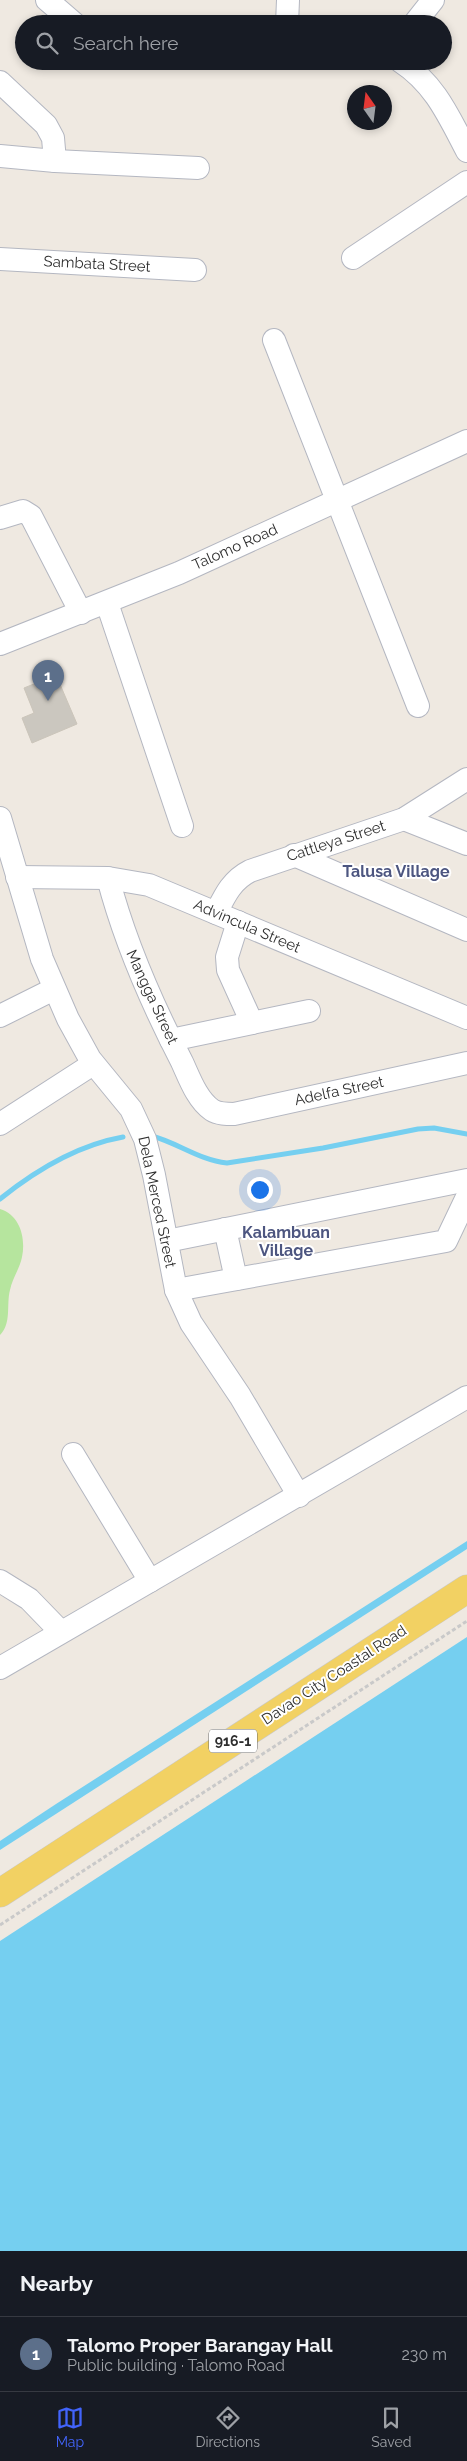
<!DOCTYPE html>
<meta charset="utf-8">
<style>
:root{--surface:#171b24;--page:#20242c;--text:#f1f3f6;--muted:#9ea1a6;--line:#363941;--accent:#4264fb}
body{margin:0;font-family:Raleway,sans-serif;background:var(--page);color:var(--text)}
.compass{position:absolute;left:347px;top:85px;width:45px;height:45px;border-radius:50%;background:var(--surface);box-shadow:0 2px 8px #0003;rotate:346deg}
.you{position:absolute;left:259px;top:1189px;width:18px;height:18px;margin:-12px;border:4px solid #fff;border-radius:50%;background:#1a73e8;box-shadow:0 0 0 8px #1a73e833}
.badge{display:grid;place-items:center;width:32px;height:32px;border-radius:50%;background:var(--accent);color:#fff;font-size:16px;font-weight:700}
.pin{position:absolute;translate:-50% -41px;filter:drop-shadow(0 1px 2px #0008)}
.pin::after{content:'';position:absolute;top:26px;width:18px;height:15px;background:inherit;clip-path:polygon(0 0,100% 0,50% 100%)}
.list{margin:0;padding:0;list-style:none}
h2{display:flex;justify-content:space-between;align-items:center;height:65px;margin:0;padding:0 20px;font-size:21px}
h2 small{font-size:16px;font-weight:400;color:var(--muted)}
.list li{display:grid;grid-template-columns:32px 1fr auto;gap:15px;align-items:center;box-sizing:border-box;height:75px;padding:0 20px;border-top:1px solid var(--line)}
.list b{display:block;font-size:19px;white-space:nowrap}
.list p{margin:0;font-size:16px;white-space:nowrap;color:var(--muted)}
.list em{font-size:16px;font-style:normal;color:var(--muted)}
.icon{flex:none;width:28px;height:28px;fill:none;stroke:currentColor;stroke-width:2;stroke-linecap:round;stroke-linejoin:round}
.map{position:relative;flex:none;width:467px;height:2251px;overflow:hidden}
.search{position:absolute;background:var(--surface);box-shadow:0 2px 8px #0003;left:15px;right:15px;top:15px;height:55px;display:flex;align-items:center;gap:12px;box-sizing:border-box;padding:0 18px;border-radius:28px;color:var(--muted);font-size:19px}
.sheet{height:140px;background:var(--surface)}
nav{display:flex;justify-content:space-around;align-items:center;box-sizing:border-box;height:70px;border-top:1px solid var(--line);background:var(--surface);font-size:14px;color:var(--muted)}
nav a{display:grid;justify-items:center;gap:2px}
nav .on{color:var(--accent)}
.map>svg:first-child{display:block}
.green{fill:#b6e59e}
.water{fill:#75cff0}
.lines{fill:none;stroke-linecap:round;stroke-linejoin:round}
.stream{stroke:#75cff0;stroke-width:5}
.building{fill:#cbc7bf;stroke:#cbc5ba}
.minor-casing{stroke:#b4b7c1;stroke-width:24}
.major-casing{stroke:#c9c9c9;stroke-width:29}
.path{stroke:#c9c9c9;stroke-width:3;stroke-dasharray:4 2.5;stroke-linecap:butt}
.minor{stroke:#fff;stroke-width:22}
.major{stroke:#f2d163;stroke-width:28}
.labels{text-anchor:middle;stroke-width:4;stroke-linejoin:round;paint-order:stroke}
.shield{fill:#fff;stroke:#6d6d6d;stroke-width:1}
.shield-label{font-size:14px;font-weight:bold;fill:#2e2e2e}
.street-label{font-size:15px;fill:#2e2e2e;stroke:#fff}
.neighbourhood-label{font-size:16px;font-weight:bold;fill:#4d5680;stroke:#fff}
</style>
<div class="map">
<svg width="467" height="2251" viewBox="0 0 467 2251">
<rect width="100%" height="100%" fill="#efe9e1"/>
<!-- green -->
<path class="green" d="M 0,1209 C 20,1215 26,1238 22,1257 C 20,1268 12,1279 10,1290 C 6,1305 12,1323 0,1335 Z"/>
<!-- water -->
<g class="water">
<path d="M 467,1541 L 467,1549 L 0,1850 L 0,1841 L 56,1804 Z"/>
<path d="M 467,1637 L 467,2251 L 0,2251 L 0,1941 Z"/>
</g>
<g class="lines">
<!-- stream -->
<g class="stream">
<path d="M 152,1136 C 178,1143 199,1160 227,1163 L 323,1148 L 418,1129 L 434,1128 L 467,1134"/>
<path d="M 0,1199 C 36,1170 78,1145 123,1137"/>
</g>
</g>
<!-- building -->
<path class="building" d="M 56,675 L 77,724 L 32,743 L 22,718 L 34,713 L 24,688 Z"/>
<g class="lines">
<!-- minor casing -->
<g class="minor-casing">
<g id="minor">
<path d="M 47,0 L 75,24"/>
<path d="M 287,24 L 288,0"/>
<path d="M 414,24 L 433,0"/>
<path d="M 400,61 C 435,84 448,115 467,151"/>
<path d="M 0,82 L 46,125 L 53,138 L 55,161"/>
<path d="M 0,156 L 55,161 L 198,168"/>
<path d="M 353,258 L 467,182"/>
<path d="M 0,259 L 195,270"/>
<path d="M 274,340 L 418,706"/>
<path d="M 0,518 L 23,511 L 31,516 L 81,613"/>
<path d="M 107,603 L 182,826"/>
<path d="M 0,644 L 179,573 L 467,441"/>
<path d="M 0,818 L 42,959 L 68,1019 L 90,1059 L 131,1109 L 145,1139 L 154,1175 L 176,1290 L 191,1323 L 240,1396 L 299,1496"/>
<path d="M 404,819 L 467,844"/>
<path d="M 294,855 L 467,930"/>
<path d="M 17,877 L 108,878 L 149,885 L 467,1018"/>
<path d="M 108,878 C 125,943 151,1002 182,1062 C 189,1077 197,1100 212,1110 C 218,1114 227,1114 234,1114 L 467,1063"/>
<path d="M 216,913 C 225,895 232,880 250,871 L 404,819 L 467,779"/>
<path d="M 238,922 L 227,957 L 228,970 L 252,1023"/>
<path d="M 0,1016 L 54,989"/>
<path d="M 171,1040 L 309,1011"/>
<path d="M 0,1124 L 93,1064"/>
<path d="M 225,1229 L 236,1279"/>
<path d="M 167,1241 L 467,1180"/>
<path d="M 176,1290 L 446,1241 L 467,1197"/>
<path d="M 73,1454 L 150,1581"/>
<path d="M 0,1581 L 29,1599 L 61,1632"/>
<path d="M 0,1668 L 467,1397"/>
</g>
</g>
<!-- major casing -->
<g class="major-casing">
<path id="major" d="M 0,1893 L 467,1589"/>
</g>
<!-- path -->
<path class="path" d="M 0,1925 L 467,1621"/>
<!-- minor -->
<use href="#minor" class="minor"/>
<!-- major -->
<use href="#major" class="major"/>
</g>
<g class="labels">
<!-- shield labels -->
<rect class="shield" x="209" y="1729.5" width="48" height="23" rx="4"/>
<g class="shield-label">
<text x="233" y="1746">916-1</text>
</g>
<!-- street labels -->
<g class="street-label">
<text transform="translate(97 264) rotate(3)" y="5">Sambata Street</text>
<text transform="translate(235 547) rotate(-24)" y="5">Talomo Road</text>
<text transform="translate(336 841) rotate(-18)" y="5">Cattleya Street</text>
<text transform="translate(247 926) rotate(23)" y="5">Advincula Street</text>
<text transform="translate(152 997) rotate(65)" y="5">Mangga Street</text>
<text transform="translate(339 1091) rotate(-12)" y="5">Adelfa Street</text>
<text transform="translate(157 1202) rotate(78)" y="5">Dela Merced Street</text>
<text transform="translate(334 1675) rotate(-33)" y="5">Davao City Coastal Road</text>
</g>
<!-- neighbourhood labels -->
<g class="neighbourhood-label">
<text x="396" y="877">Talusa Village</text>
<text x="286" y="1238">Kalambuan<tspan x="286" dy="18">Village</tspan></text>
</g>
</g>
</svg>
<svg class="compass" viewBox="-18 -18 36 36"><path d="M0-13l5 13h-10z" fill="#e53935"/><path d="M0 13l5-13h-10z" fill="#9ea1a6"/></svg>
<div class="you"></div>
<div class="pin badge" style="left:48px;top:701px;background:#5c6f8a">1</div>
<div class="search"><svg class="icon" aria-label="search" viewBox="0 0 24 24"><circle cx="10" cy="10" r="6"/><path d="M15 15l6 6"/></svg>Search here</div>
</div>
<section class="sheet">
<h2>Nearby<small></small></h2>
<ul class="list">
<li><span class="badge" style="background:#5c6f8a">1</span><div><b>Talomo Proper Barangay Hall</b><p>Public building · Talomo Road</p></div><em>230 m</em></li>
</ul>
</section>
<nav>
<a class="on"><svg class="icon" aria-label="map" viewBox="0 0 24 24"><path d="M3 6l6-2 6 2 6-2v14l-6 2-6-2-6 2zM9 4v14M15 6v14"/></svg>Map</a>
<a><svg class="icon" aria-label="directions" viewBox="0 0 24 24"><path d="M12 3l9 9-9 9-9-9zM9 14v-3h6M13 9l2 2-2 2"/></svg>Directions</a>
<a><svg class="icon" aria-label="saved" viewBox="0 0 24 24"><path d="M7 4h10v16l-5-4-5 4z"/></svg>Saved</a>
</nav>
